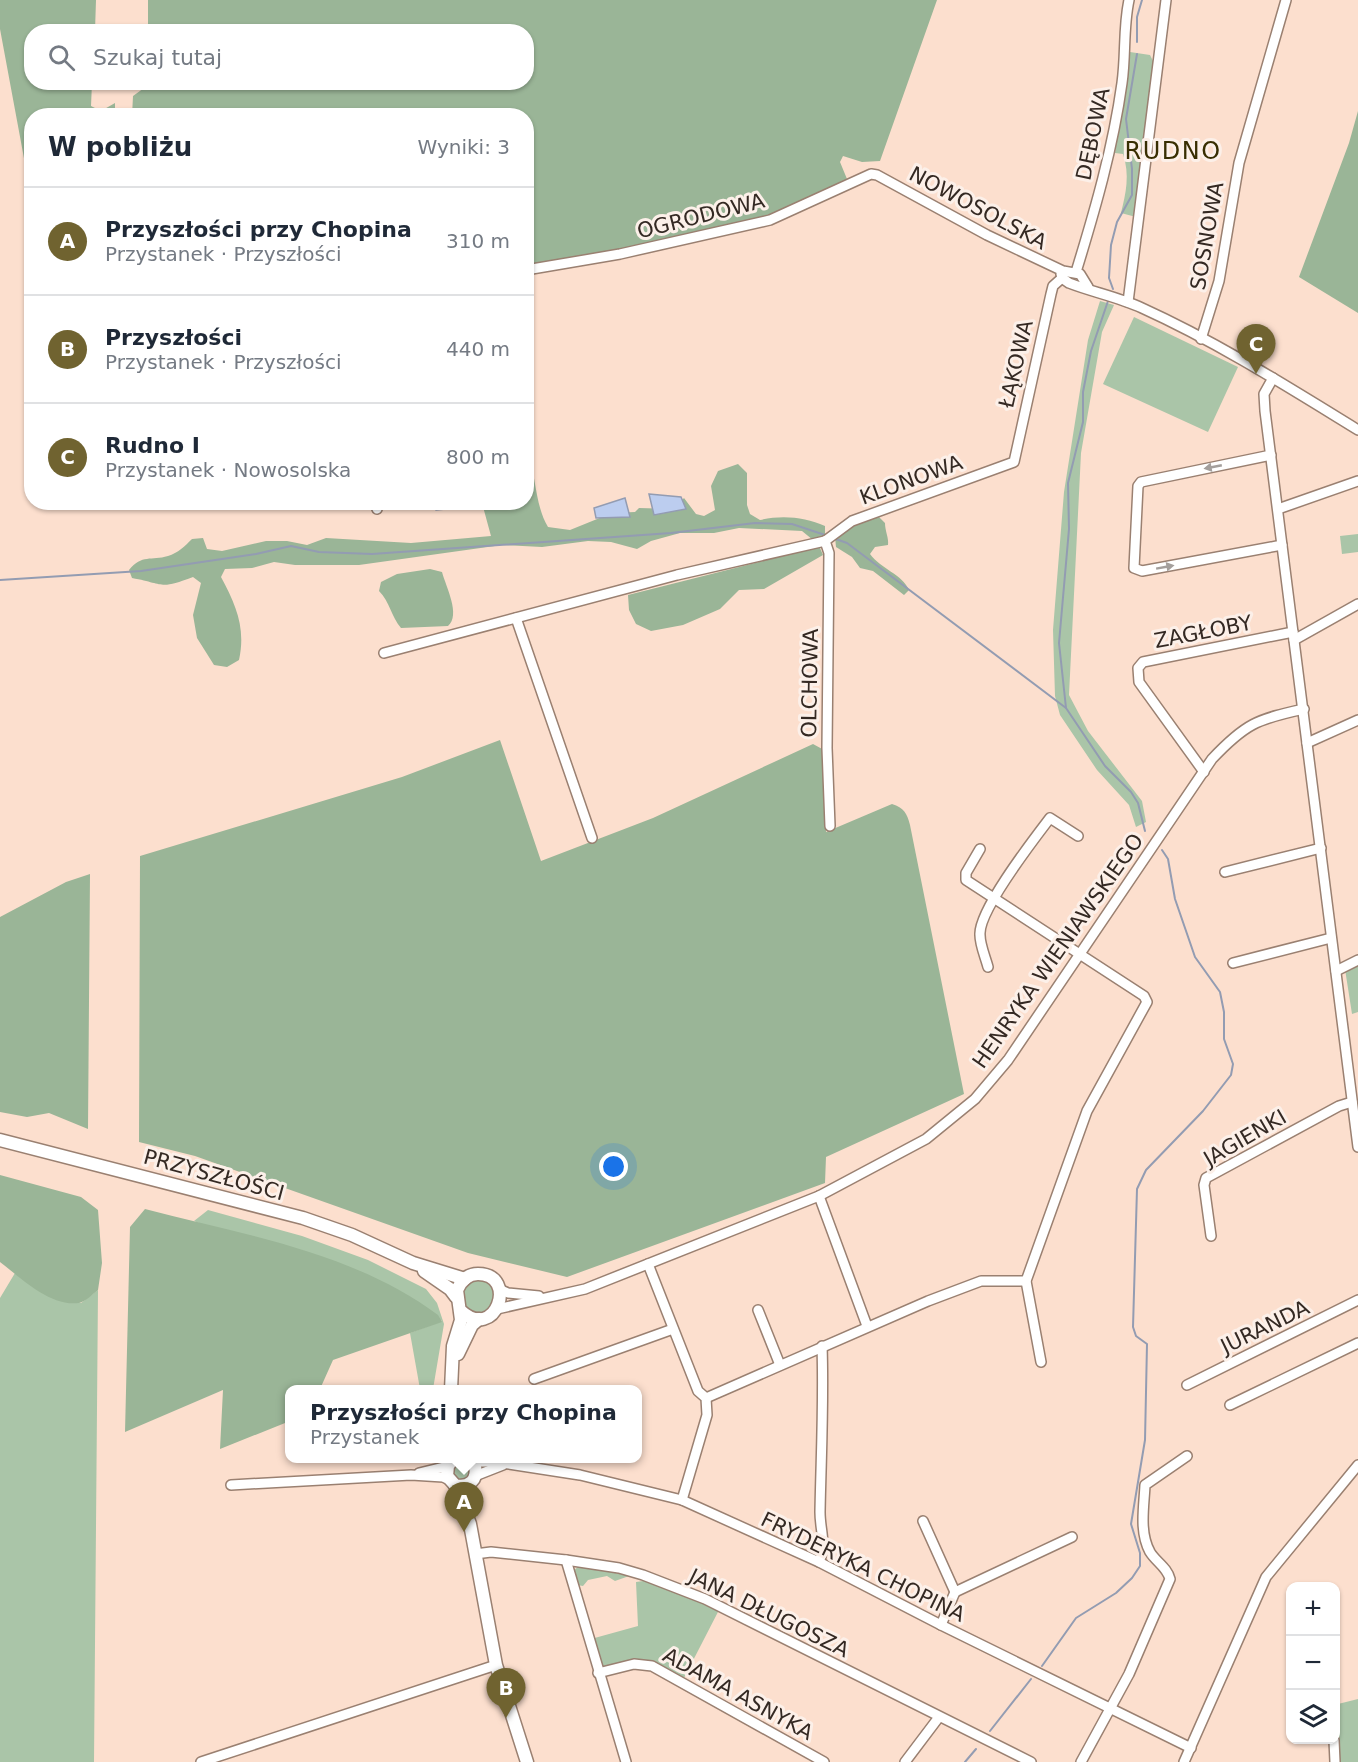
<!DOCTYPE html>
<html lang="pl">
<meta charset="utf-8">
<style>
:root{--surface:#fff;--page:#f6f6f7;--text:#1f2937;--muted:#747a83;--line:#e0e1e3;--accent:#706330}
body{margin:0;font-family:"DejaVu Sans",sans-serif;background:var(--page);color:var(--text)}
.controls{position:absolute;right:18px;bottom:18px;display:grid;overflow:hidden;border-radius:12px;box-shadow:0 2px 4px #0004}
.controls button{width:54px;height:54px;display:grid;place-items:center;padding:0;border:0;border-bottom:2px solid var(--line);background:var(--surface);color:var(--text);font:30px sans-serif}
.you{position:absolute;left:614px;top:1167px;width:21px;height:21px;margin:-15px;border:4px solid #fff;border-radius:50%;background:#1a73e8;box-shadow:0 0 0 9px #1a73e833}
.badge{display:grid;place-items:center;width:39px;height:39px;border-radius:50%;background:var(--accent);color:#fff;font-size:20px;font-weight:700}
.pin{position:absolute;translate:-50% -50px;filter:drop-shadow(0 2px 3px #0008)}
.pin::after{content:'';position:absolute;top:32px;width:21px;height:18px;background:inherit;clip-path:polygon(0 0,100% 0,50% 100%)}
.popup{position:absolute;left:285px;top:1385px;width:357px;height:78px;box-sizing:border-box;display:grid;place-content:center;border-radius:12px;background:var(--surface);filter:drop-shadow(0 2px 4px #0005);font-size:20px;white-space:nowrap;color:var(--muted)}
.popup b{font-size:22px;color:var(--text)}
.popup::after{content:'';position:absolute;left:50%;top:100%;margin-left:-12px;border:12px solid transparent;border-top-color:var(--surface)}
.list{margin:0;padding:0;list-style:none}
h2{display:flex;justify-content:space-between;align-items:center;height:78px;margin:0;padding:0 24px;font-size:26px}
h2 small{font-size:20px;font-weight:400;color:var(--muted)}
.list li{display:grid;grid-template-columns:39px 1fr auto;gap:18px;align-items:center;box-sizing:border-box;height:108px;padding:0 24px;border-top:2px solid var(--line)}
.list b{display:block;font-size:22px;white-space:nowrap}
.list p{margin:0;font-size:20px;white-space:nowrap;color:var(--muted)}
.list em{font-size:20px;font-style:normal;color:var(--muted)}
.icon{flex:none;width:33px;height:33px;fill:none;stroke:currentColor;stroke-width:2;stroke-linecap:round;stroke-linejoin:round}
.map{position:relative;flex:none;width:1358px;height:1762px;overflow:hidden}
.search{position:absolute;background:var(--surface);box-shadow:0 2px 4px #0004;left:24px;top:24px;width:510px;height:66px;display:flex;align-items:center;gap:15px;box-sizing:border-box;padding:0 21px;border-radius:24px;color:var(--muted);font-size:22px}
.panel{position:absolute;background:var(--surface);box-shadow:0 2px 4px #0004;left:24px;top:108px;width:510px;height:402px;border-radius:24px}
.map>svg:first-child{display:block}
.green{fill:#aac5a8}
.forest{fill:#9ab597}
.water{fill:#bccdef;stroke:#939cb2;stroke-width:1.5}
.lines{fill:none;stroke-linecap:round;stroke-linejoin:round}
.stream{stroke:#939cb2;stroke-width:2}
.minor-casing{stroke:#9a8071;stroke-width:12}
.tertiary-casing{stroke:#9a8071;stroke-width:15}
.minor{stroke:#fff;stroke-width:9}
.tertiary{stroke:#fff;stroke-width:12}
.oneway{fill:#a49f9c}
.labels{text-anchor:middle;stroke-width:6;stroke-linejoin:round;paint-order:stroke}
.street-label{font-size:21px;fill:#342923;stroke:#fcf0e9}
.quarter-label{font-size:24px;letter-spacing:1.5px;fill:#382e02;stroke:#fcf0e9}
</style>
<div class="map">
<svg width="1358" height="1762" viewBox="0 0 1358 1762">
<rect width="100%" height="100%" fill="#fcdfce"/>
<!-- green -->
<g class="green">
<path d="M 1130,52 L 1150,55 L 1153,61 L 1136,217 L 1121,213 C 1126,193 1130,175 1123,154 L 1115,153 L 1127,59 Z"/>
<path d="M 1100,301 L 1114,305 L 1102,332 L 1081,453 L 1069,695 L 1088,731 L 1142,801 L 1146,822 L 1136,827 L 1129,805 L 1097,770 L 1060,715 L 1055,696 L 1053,630 L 1064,492 L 1088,340 Z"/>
<path d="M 1134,317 L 1238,367 L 1208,432 L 1103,384 Z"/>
<path d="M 1358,534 L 1358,552 L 1342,554 L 1340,536 Z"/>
<path d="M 1358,963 L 1358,1012 L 1352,1014 L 1345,969 Z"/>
<path d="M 208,1210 L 302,1236 L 368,1260 L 426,1289 L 437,1303 L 444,1324 L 433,1389 L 420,1389 L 410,1333 L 442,1321 L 194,1221 Z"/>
<path d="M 15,1273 L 38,1290 L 81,1303 L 98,1290 L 94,1762 L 0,1762 L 0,1298 Z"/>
<circle cx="478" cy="1296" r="17"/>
<circle cx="461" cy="1472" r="7"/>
<path d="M 580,1565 L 629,1576 L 615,1581 L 607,1576 L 588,1580 L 583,1586 L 577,1585 L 571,1573 Z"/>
<path d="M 650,1580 L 719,1610 L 684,1678 L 653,1663 L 603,1673 L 591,1639 L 638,1626 L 636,1582 Z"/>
<path d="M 1358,1699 L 1358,1762 L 1340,1762 L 1338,1704 Z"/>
</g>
<!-- forest -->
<g class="forest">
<path d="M 0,0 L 96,0 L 95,31 L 32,32 L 32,82 L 92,83 L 91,106 L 101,111 L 115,103 L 115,115 L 32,116 L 31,196 L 0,29 Z"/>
<path d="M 148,0 L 937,0 L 880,161 L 862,162 L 843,156 L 840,162 L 847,179 L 770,217 L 620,252 L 527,269 L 526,116 L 132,116 L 133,96 L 151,83 L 526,82 L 526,32 L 148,31 Z"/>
<path d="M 1358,111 L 1358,313 L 1299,277 L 1349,143 Z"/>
<path d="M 527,449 C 536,474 535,506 548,527 L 570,530 L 612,513 L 635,512 L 639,508 L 674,509 L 684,498 L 696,514 L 704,516 L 715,510 L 711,486 L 718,471 L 738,464 L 747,473 L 747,505 L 750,514 L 760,520 C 782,515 805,517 825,526 L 825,536 L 813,540 L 802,531 L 739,528 L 714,533 L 680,533 L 651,541 L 637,549 L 611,542 L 588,541 L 542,547 L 502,545 L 359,565 L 295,565 L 274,562 L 252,568 L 225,569 L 221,577 C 236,605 246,628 239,660 L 227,667 L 214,665 L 197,638 L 193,615 L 201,583 L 193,577 C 159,590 165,584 132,578 L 129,570 C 142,554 151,561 168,556 C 178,553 185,546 192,539 L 203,538 L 207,549 L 222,551 L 266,541 L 287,541 L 307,545 L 326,538 L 411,543 L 491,536 L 482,503 L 526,502 Z"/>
<path d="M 879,517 L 885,523 C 885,531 889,538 888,545 L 875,547 L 870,554 C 881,569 902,574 909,590 L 904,595 L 873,571 L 860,568 L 852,557 L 836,547 L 835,537 L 841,530 Z"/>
<path d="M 814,548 L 820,548 L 823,555 L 764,589 L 739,590 L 720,609 L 683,625 L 651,631 L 636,624 L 629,610 L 628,595 Z"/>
<path d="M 430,569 L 442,572 C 446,587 461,615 448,626 L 401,628 C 391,616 390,602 379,591 L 381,582 L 397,574 Z"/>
<path d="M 500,740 L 541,861 L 653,818 L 813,744 L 824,750 L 826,832 L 892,804 C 904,808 907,813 910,825 L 964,1094 L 826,1157 L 825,1183 L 567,1277 L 468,1253 L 195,1156 L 139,1142 L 140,856 L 402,777 Z"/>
<path d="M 90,874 L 88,1129 L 49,1113 L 27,1117 L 0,1112 L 0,917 L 66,882 Z"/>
<path d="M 0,1175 L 81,1197 L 98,1210 L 102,1263 L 98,1290 C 93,1294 85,1302 79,1303 C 50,1307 21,1278 0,1262 Z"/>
<path d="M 145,1209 C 245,1235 353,1252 438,1315 L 442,1322 L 333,1360 L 320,1389 L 290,1390 L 290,1421 L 220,1449 L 223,1390 L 125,1432 L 130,1227 Z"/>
</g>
<!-- water -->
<g class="water">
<path d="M 649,494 L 681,497 L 686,509 L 654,515 Z"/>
<path d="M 625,498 L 630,517 L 596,518 L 594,508 Z"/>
<path d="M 432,503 L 462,503 L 462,505 L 456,508 L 436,510 Z"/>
</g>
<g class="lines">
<!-- stream -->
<g class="stream">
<path d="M 1137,42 L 1137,17 L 1142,0"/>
<path d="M 1113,289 L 1109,278 L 1111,245 L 1117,222 L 1132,195 L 1132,169 L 1126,119 L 1137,54"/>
<path d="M 1108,301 L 1091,351 L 1083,392 L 1083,422 L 1068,483 L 1069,529 L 1059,643 L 1066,708 L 1105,766 L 1131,792 L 1138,803 L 1145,831"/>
<path d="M 833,538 L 847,543 L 1066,708"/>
<path d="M 0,580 L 141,571 L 256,554 L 291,546 L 319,552 L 372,554 L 671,533 L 755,523 L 792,524 L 828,536"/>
<path d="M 1042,1666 L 1076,1618 L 1116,1593 L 1132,1578 L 1140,1566 L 1140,1553 L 1131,1524 L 1145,1440 L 1147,1344 L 1136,1336 L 1133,1327 L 1137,1189 L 1146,1170 L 1203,1111 L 1231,1075 L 1233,1064 L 1224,1039 L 1224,1012 L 1220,992 L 1195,957 L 1175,899 L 1168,859 L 1162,850"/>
<path d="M 990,1731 L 1031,1679"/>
<path d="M 965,1762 L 976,1749"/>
</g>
<!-- minor casing -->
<g class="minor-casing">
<g id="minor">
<path d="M 526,270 L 620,254 L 770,220 L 871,174 L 877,175 L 987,235 L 1063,271 L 1080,274 L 1088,287"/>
<path d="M 1076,272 C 1095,210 1113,148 1122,83 C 1126,55 1123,28 1129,0"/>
<path d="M 1061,274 L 1062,278 L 1069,283 C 1092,292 1118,297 1142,308 C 1217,342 1288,387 1358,430"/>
<path d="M 1128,302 L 1166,0"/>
<path d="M 1201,339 L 1219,281 L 1239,163 L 1286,0"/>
<path d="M 1273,378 L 1264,394 L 1265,411 L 1358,1147"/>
<path d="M 1271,455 L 1141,482 L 1138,486 L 1134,568 L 1142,571 L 1282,545"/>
<path d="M 375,502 L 377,509"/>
<path d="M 1278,509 L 1358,481"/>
<path d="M 825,541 L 852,521 L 1014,462 L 1051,294 L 1053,286 L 1062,278"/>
<path d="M 825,541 L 829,553 L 827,748 L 830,826"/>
<path d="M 516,618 L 592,838"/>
<path d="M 1294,640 L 1358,604"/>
<path d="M 384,653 L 677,575 L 825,541"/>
<path d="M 1307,743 L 1358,720"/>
<path d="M 1204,772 L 1139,682 L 1138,668 L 1143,662 L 1293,632"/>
<path d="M 980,849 L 966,873 L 966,880 L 1144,996 L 1147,1002 L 1087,1111 L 1026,1281 L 1041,1362"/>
<path d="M 1225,872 L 1321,848"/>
<path d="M 1233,963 L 1331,938"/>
<path d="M 988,967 C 985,956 980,945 980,935 C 978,911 1034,839 1050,818 L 1078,836"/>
<path d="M 1336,971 L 1358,960"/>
<path d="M 819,1196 L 867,1326"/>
<path d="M 1211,1236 L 1204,1185 L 1206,1178 L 1339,1106 L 1352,1102"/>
<path d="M 648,1264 L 698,1391 L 706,1398 L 707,1415 L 682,1500"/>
<path d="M 499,1289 L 508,1293 L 539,1296"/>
<path d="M 497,1309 L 585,1289 L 819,1196 L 926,1139 L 975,1099 L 1008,1060 L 1212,759 C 1245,724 1257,719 1304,709"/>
<path d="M 758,1310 L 780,1365"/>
<path d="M 534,1379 L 673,1329"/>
<path d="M 1187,1385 L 1358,1300"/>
<path d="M 706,1398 L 928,1301 L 981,1281 L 1026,1281"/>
<path d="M 1230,1405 L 1358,1343"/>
<path d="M 473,1462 L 496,1462 L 580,1475 L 682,1500 L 819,1562 L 941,1625 L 1191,1748"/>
<path d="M 419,1473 L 448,1466"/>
<path d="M 475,1476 L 503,1465"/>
<path d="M 231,1485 L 411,1475 L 443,1477 L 450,1480"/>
<path d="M 923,1521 L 955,1592 L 1072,1537"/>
<path d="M 475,1554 L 491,1552 L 566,1560 L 619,1568 L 643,1575 L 705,1599 L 1031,1762"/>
<path d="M 566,1560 L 626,1762"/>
<path d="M 819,1562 C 827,1544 820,1531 820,1512 C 821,1457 824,1402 822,1346"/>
<path d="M 941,1625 L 955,1592"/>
<path d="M 598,1673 L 634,1664 L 652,1666 L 824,1762"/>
<path d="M 1334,1740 L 1335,1762"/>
<path d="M 201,1762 L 496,1665"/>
<path d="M 905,1762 L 939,1717"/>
<path d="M 1081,1762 L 1129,1674 L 1170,1579 C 1167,1567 1156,1562 1150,1552 C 1139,1532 1144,1507 1145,1485 L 1187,1456"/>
<path d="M 1184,1762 L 1266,1577 L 1358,1465"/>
</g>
</g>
<!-- tertiary casing -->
<g class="tertiary-casing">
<g id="tertiary">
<path d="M 0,1140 L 303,1218 L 352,1235 L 413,1263 L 465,1279"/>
<path d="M 424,1271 L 450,1289 L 456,1297"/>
<path d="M 458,1354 L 472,1325 L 479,1319"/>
<path d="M 451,1390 L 453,1346 L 461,1320 L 457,1290 C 461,1281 467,1274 478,1274 C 519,1274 496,1344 460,1310"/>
<path d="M 454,1458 L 448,1466 L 447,1476 L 455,1485 C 469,1488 478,1480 475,1466 L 468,1458"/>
<path d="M 455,1485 L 470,1524 L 496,1665 L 527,1762"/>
</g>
</g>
<!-- minor -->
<use href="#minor" class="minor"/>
<!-- tertiary -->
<use href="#tertiary" class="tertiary"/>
</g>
<!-- one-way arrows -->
<defs><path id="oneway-solid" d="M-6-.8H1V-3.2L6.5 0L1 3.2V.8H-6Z" transform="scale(1.5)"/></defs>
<g class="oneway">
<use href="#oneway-solid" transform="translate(1213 467) rotate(169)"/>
<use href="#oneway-solid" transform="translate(1165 567) rotate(-10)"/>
</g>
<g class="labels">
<!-- street labels -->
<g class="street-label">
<text transform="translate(1093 134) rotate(-78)" y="7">DĘBOWA</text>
<text transform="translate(978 208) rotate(28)" y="7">NOWOSOLSKA</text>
<text transform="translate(701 216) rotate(-14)" y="7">OGRODOWA</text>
<text transform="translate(1207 236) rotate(-80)" y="7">SOSNOWA</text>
<text transform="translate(1016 364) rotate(-77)" y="7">ŁĄKOWA</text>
<text transform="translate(911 480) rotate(-20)" y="7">KLONOWA</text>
<text transform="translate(1203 632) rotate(-11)" y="7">ZAGŁOBY</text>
<text transform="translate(810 683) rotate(-89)" y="7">OLCHOWA</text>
<text transform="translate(1058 951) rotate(-55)" y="7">HENRYKA WIENIAWSKIEGO</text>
<text transform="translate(1245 1138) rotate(-30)" y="7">JAGIENKI</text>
<text transform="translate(214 1175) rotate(15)" y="7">PRZYSZŁOŚCI</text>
<text transform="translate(1265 1327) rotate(-26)" y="7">JURANDA</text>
<text transform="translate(863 1567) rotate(26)" y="7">FRYDERYKA CHOPINA</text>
<text transform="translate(769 1613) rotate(26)" y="7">JANA DŁUGOSZA</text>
<text transform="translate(738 1694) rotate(29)" y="7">ADAMA ASNYKA</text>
</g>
<!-- quarter labels -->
<g class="quarter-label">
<text x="1173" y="159">RUDNO</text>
</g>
</g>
</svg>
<div class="controls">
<button>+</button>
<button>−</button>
<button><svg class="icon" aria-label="layers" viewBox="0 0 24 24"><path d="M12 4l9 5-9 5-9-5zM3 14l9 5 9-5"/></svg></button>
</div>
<div class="you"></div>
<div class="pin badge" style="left:464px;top:1532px">A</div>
<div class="popup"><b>Przyszłości przy Chopina</b>Przystanek</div>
<div class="pin badge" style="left:506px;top:1718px">B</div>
<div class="pin badge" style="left:1256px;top:374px">C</div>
<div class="search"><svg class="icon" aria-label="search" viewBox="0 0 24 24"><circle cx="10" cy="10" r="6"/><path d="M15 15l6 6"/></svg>Szukaj tutaj</div>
<section class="panel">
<h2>W pobliżu<small>Wyniki: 3</small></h2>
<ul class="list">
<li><span class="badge">A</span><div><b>Przyszłości przy Chopina</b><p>Przystanek · Przyszłości</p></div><em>310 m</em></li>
<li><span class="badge">B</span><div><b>Przyszłości</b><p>Przystanek · Przyszłości</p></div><em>440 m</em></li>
<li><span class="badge">C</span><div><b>Rudno I</b><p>Przystanek · Nowosolska</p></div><em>800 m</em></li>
</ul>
</section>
</div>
